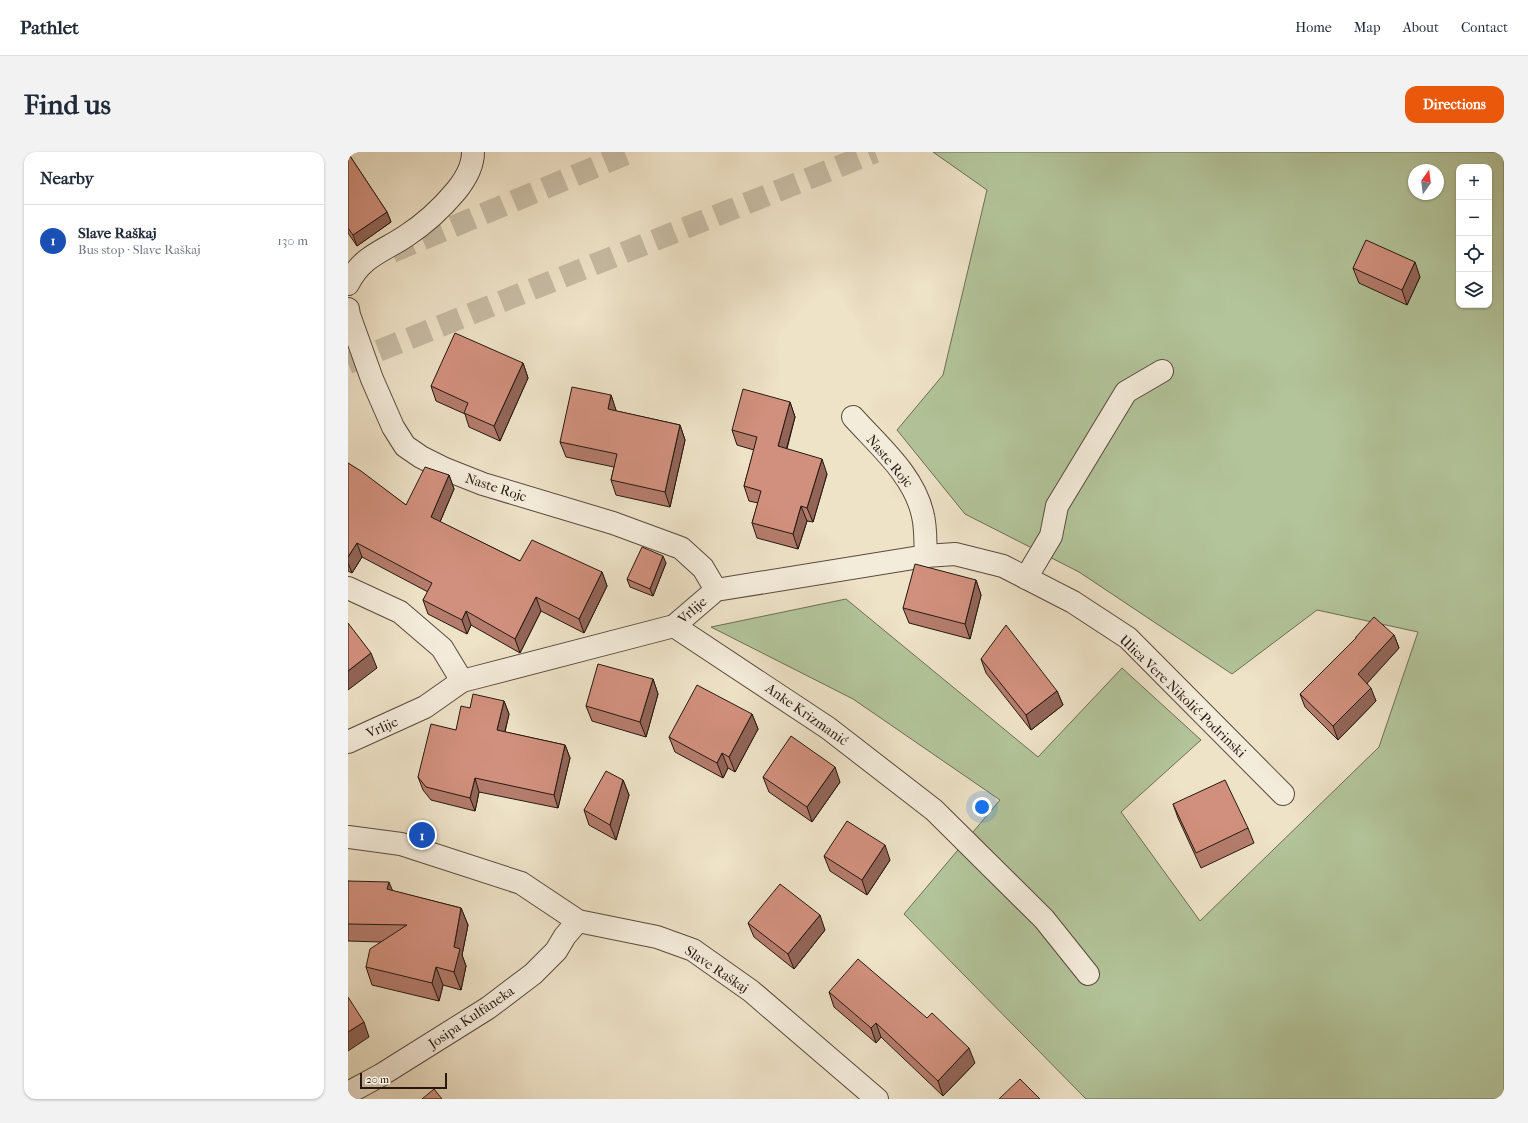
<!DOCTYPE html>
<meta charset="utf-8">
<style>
:root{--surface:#fff;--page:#f2f2f3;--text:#1f2937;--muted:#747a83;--line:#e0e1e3;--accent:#ea580c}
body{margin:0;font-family:"IM FELL French Canon",serif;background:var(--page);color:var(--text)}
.controls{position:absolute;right:12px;top:12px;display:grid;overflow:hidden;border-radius:8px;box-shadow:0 1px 3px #0004}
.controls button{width:36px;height:36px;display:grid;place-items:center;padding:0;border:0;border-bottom:1px solid var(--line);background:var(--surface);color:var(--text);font:20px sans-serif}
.compass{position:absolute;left:1060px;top:12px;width:36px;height:36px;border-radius:50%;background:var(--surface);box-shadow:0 1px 3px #0004;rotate:14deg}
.scale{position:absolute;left:12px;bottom:10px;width:87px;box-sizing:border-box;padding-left:4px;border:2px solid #261810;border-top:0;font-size:11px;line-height:14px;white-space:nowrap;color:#261810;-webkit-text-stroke:3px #f4ecdb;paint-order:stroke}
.you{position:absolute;left:634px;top:655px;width:14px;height:14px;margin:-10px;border:3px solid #fff;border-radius:50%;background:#1a73e8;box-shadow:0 0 0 6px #1a73e833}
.badge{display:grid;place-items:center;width:26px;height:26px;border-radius:50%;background:var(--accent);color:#fff;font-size:13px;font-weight:700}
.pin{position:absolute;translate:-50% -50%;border:2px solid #fff;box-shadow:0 1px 4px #0006}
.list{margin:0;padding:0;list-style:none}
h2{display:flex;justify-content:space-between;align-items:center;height:52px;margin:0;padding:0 16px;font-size:17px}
h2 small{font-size:13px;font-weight:400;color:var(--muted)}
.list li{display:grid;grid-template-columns:26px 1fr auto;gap:12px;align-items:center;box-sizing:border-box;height:72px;padding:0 16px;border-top:1px solid var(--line)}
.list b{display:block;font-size:15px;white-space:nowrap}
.list p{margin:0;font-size:13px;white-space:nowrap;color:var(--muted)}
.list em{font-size:13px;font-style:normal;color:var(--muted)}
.icon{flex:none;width:22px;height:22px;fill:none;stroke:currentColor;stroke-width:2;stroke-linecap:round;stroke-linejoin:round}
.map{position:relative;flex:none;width:1156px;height:947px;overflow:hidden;border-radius:12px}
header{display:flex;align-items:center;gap:24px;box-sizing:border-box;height:56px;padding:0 20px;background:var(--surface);border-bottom:1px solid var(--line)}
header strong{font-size:19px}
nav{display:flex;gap:22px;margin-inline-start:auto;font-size:14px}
.intro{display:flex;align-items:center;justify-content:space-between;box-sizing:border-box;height:96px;padding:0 24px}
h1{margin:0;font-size:28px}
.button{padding:10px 18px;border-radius:12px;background:var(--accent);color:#fff;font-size:14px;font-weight:700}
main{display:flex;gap:24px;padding:0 24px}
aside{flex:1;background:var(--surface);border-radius:12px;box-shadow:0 1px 3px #0004}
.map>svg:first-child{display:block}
.green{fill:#b3c49a;stroke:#6c6e55;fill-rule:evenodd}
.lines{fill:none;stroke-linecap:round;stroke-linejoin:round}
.highway-tunnel{stroke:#c6baa2;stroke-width:22;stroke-dasharray:22 11;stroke-linecap:butt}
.minor-casing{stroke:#584a3e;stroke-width:24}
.minor{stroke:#f4ecdb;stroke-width:22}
.wall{fill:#b47c6c;stroke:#261810}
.shaded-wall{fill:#926558;stroke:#261810}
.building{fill:#d1907d;stroke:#261810}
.labels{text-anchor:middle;stroke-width:3;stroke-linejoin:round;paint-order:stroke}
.street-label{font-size:14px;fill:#261810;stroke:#f4ecdb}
</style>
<header>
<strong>Pathlet</strong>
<nav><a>Home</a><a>Map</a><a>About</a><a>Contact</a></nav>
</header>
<div class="intro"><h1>Find us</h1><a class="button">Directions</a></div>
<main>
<aside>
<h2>Nearby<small></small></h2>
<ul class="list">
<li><span class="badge" style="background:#1a4fb4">1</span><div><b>Slave Raškaj</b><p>Bus stop · Slave Raškaj</p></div><em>130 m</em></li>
</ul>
</aside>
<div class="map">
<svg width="1156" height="947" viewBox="0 0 1156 947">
<rect width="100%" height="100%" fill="#eee2c7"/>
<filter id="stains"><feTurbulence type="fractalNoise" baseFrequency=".005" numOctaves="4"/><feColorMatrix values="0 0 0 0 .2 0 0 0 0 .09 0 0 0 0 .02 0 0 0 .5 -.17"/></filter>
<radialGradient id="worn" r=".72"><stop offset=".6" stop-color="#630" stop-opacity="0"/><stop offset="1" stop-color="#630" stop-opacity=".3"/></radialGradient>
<!-- green -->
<path class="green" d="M 585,0 L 1156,0 L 1156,947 L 738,947 L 556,762 L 652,648 L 505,547 L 363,475 L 498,447 L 690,605 L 774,516 L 853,588 L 773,660 L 852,769 L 1031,595 L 1070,480 L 969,458 L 884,522 L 731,420 L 617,362 L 549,278 L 595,223 L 639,38 ZM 1111,15 L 1141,15 L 1141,153 L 1111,153 ZM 1066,18 L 1090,18 L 1090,42 L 1066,42 Z"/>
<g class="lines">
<!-- highway-tunnel -->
<g class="highway-tunnel">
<path d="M 44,100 L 283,0"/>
<path d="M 0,211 L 527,0"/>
</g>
<!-- minor casing -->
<g class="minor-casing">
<g id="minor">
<path d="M 0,132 C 14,104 34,100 58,84 C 78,71 93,57 108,39 C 117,28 125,14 125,0"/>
<path d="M 0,157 L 1,163 L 24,227 L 45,275 L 57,294 L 73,305 L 97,317 L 135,332 L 265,371 L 333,396 L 355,416 L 368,438"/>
<path d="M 505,265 C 531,294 567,324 575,364 C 578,376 577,391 578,404"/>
<path d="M 678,426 L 703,384 L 709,354 L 778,240 L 814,219"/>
<path d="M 0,436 L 52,460 L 94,496 L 114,529"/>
<path d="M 326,474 L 480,576 L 586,658 L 696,767 L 740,822"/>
<path d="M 0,590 L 77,555 L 114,529 L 326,474 L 368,438 L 578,404 L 607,402 L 655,414 L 725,450 L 780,486 L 935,642"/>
<path d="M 0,685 L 53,692 L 173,731 L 230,769 L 309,785 L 345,798 L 403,839 L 529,947"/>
<path d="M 0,941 L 33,923 L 140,856 L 185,822 L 208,799 L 217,784 L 230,769"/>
</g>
</g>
<!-- minor -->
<use href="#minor" class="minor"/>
</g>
<!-- wall -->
<g class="wall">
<path d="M 0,1 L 39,60 L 43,70 L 9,94 L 0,81 Z"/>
<path d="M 1005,116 L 1072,125 L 1059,153 L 1011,131 Z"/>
<path d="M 175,211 L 180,226 L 152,289 L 121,275 L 117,262 L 88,249 L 83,234 Z"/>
<path d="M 263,243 L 268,259 L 332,273 L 337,288 L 322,355 L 268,343 L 263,328 L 266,315 L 218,305 L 212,290 Z"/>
<path d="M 442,250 L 447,265 L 439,297 L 479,322 L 465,370 L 459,369 L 450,397 L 409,386 L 404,371 L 410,351 L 401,349 L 396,334 L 406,298 L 389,293 L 384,278 Z"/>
<path d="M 0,311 L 58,353 L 101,323 L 106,337 L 92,370 L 172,409 L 254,420 L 259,434 L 236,481 L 193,459 L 172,501 L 123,473 L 119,482 L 80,462 L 75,448 L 80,440 L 14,405 L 4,421 L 0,419 Z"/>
<path d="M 318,411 L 305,444 L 282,435 L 279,427 Z"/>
<path d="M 628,428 L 633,443 L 622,487 L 561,471 L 555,456 Z"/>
<path d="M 1046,483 L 1051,496 L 1019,531 L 1028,549 L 990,588 L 957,555 L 952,542 L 1008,486 L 1008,485 Z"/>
<path d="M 633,507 L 709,539 L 715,553 L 683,578 L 638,521 Z"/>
<path d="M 305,527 L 310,542 L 298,585 L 244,569 L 238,554 Z"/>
<path d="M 156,549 L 161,562 L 157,580 L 217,593 L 222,606 L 210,656 L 131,640 L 127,659 L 83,648 L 75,638 L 70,625 L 108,578 L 122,556 Z"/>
<path d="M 404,562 L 410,577 L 387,620 L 380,616 L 375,626 L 327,600 L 321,585 Z"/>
<path d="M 415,625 L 492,630 L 464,670 L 421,640 Z"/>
<path d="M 275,628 L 281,643 L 268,688 L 241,673 L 236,658 Z"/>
<path d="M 825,652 L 900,676 L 906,691 L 853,716 L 830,666 Z"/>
<path d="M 476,704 L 542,708 L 519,743 L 482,719 Z"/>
<path d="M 0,729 L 45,739 L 113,756 L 120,773 L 114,803 L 118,814 L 113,838 L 95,833 L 91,849 L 24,833 L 18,815 L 33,790 L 0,789 Z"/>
<path d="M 400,771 L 477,778 L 446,817 L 406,785 Z"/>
<path d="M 481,840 L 627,911 L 595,944 L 533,885 L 528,891 L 486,855 Z"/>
</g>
<!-- shaded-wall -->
<g class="shaded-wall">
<path d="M 39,60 L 43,70 L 9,94 L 5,83 Z"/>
<path d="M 1067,110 L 1072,125 L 1059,153 L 1054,138 Z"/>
<path d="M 175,211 L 180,226 L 152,289 L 146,274 Z"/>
<path d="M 263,243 L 268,258 L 265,272 L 260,257 Z"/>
<path d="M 442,250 L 447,265 L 435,309 L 430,294 Z"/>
<path d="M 332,273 L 337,288 L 322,355 L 317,340 Z"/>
<path d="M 474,307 L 479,322 L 465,370 L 459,356 Z"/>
<path d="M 101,323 L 106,337 L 88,379 L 83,365 Z"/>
<path d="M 453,354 L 459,369 L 450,397 L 445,382 Z"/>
<path d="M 9,391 L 14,405 L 4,421 L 0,411 L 0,405 Z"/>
<path d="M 315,404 L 318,411 L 305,444 L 302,437 Z"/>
<path d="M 254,420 L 259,434 L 236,481 L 231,467 Z"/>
<path d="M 628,428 L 633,443 L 622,487 L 617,472 Z"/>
<path d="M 188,445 L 193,459 L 172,501 L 167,487 Z"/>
<path d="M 118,459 L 123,473 L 119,482 L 114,468 Z"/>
<path d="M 1046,483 L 1051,496 L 1015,536 L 1010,522 Z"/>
<path d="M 23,501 L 29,516 L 0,538 L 0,519 Z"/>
<path d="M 305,527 L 310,542 L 298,585 L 292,570 Z"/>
<path d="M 1023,536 L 1028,549 L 990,588 L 985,574 Z"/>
<path d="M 709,539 L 715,553 L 683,578 L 678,563 Z"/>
<path d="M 156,549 L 161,562 L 154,591 L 149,578 Z"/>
<path d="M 404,562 L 410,577 L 387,620 L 381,605 Z"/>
<path d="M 217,593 L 222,606 L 210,656 L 206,643 Z"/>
<path d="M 374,601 L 380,616 L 375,626 L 369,611 Z"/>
<path d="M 487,615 L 492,630 L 464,670 L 459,655 Z"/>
<path d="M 127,626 L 131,640 L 127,659 L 122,646 Z"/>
<path d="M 275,628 L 281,643 L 268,688 L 262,673 Z"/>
<path d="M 537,693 L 542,708 L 519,743 L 514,728 Z"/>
<path d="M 41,730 L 48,747 L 39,737 Z"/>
<path d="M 113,756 L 120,773 L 114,803 L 118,814 L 113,838 L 106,820 L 106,795 Z"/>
<path d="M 472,763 L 477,778 L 446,817 L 440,802 Z"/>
<path d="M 88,815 L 95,833 L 91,849 L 84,831 Z"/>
<path d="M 16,870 L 21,885 L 0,899 L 0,880 Z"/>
<path d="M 528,871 L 533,885 L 528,891 L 523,876 Z"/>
<path d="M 621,896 L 627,911 L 595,944 L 590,929 Z"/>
</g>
<!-- building -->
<g class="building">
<path d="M 0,1 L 39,60 L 5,83 L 0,76 Z"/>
<path d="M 1018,88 L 1067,110 L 1054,138 L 1005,116 Z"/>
<path d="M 107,181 L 175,211 L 146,274 L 116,261 L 120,251 L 83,234 Z"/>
<path d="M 224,235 L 263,243 L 260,257 L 332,273 L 317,340 L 263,328 L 269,302 L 212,290 Z"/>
<path d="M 395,237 L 442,250 L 430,294 L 474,307 L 459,356 L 453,354 L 445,382 L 404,371 L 413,339 L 396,334 L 409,285 L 384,278 Z"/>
<path d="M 0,311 L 13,319 L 58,353 L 77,315 L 101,323 L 83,365 L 172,409 L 184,388 L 254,420 L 231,467 L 188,445 L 167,487 L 118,459 L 114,468 L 75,448 L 84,431 L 9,391 L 0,405 Z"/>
<path d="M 294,395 L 315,404 L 302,437 L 279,427 Z"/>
<path d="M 567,412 L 628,428 L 617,472 L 555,456 Z"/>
<path d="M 1026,465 L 1046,483 L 1010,522 L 1023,536 L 985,574 L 952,542 L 1008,486 L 1008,485 Z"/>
<path d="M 0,471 L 23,501 L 0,519 Z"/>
<path d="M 658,473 L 709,539 L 678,563 L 633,507 Z"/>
<path d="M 250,512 L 305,527 L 292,570 L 238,554 Z"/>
<path d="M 349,533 L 404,562 L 381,605 L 374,601 L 369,611 L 321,585 Z"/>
<path d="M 125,542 L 156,549 L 149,578 L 217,593 L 206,643 L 127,626 L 122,646 L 78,635 L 70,625 L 83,572 L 108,578 L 113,554 L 122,556 Z"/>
<path d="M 443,584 L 487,615 L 459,655 L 415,625 Z"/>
<path d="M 258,619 L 275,628 L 262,673 L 236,658 Z"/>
<path d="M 877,628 L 900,676 L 848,701 L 825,652 Z"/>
<path d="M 499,669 L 537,693 L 514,728 L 476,704 Z"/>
<path d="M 0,729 L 41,730 L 39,737 L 113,756 L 106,795 L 112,797 L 106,820 L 88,815 L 84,831 L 18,815 L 22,797 L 59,773 L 0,772 Z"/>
<path d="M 432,732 L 472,763 L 440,802 L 400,771 Z"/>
<path d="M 510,807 L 579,866 L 584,861 L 621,896 L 590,929 L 528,871 L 523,876 L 481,840 Z"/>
<path d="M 0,845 L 16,870 L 0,880 Z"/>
<path d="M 672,927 L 692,947 L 651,947 Z"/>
<path d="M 86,937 L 94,947 L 74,947 Z"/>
</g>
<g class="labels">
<!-- street labels -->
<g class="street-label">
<text transform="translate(542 309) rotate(50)" y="5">Naste Rojc</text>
<text transform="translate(148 335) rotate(18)" y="5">Naste Rojc</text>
<text transform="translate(344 458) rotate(-41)" y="5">Vrlije</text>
<text transform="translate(835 544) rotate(44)" y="5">Ulica Vere Nikolić-Podrinski</text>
<text transform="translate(459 562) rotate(35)" y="5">Anke Krizmanić</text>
<text transform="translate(34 575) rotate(-24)" y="5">Vrlije</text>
<text transform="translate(369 817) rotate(34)" y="5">Slave Raškaj</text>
<text transform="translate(123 865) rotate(-34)" y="5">Josipa Kulfaneka</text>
</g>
</g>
<rect width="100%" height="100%" filter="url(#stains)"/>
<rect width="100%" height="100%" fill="url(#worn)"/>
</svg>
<div class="controls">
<button>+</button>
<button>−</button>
<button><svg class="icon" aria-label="locate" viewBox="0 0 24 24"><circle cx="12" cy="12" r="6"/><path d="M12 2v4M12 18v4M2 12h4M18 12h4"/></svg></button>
<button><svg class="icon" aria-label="layers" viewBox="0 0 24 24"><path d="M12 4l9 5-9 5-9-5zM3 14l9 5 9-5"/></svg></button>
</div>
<svg class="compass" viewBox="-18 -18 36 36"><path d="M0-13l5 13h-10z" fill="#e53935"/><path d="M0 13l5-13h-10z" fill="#747a83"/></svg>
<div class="scale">20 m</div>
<div class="you"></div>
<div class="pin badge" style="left:74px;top:683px;background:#1a4fb4">1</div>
</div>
</main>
